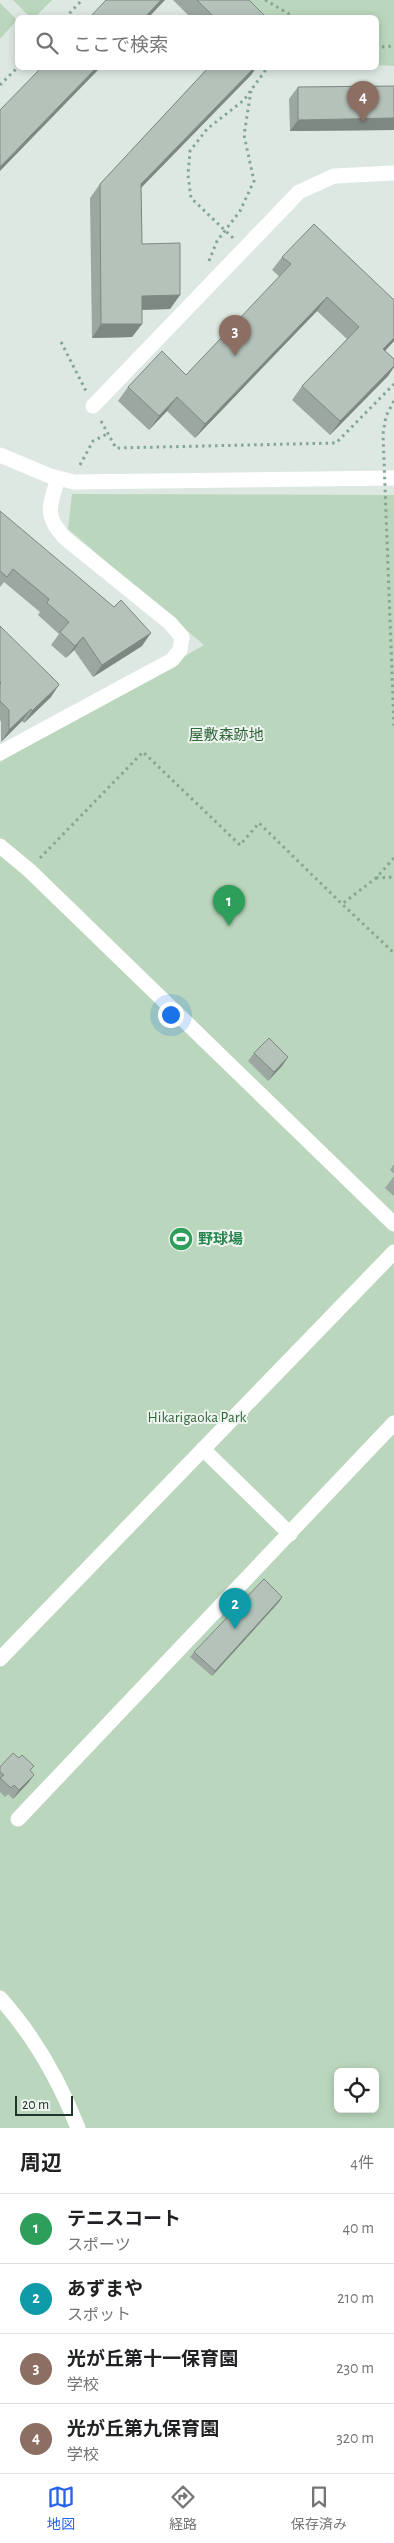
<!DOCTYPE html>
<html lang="ja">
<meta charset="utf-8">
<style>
:root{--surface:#fff;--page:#f2f2f2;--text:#202124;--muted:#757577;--line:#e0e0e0;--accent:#2563eb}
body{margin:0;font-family:"Alegreya Sans","Noto Sans JP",sans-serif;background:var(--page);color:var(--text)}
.controls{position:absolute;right:15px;bottom:15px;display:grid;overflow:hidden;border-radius:8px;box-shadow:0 2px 8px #0003}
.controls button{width:45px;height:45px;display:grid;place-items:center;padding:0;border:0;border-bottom:1px solid var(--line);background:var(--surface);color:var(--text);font:25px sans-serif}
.scale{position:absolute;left:15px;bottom:12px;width:58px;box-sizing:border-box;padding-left:5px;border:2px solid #22352c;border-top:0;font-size:14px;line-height:18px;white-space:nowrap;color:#22352c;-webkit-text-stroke:4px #eef5f0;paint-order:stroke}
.you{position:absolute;left:170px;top:1014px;width:18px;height:18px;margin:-12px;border:4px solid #fff;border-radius:50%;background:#1a73e8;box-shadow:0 0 0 8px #1a73e833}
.badge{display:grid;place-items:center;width:32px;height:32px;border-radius:50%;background:var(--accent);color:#fff;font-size:16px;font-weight:700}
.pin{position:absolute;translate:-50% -41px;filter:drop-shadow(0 1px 2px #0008)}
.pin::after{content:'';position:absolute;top:26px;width:18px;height:15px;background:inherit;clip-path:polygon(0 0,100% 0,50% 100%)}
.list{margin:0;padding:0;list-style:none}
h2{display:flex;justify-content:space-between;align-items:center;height:65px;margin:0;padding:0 20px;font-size:21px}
h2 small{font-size:16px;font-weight:400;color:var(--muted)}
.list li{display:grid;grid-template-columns:32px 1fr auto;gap:15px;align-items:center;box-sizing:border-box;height:70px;padding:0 20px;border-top:1px solid var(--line)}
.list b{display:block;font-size:19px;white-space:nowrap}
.list p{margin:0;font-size:16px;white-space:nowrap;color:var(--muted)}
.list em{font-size:16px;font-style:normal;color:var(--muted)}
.icon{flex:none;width:28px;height:28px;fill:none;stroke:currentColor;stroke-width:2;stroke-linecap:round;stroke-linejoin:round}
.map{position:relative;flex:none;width:394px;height:2128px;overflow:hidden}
.search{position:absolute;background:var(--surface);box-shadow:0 2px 8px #0003;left:15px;right:15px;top:15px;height:55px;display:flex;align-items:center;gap:12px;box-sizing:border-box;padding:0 18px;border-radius:8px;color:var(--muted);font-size:19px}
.sheet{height:345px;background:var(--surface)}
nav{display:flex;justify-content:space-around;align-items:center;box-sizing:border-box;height:70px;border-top:1px solid var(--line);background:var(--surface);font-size:14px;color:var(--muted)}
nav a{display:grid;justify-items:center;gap:2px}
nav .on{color:var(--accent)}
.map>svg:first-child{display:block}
.green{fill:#bad6bc;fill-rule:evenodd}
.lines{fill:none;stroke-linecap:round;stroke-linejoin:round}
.path{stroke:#83a794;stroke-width:3;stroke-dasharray:2.5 4;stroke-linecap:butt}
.minor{stroke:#fff;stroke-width:15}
.path-bridge{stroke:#83a794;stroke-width:3;stroke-dasharray:2.5 4;stroke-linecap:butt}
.wall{fill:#9ba7a0}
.shaded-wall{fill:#7e8882}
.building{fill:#b4c2ba;stroke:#7e8882}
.labels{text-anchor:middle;stroke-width:4;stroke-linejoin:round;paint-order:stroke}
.park-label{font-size:15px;fill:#32663b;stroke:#eef5f0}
.leisure-label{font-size:15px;font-weight:bold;fill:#27864d;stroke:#eef5f0;text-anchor:start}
</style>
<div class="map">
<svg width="394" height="2128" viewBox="0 0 394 2128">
<rect width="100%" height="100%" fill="#dee8e2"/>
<!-- green -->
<g class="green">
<path d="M 13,0 L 52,0 L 35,17 L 31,18 Z"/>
<path d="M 249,0 L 394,0 L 394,66 L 377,65 L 376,18 L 267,17 Z"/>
<path d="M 0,3 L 17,20 L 0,39 Z"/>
<path d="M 72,494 L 394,495 L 394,2128 L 0,2128 L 0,762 L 204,645 L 68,529 ZM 338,2072 L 375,2072 L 375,2109 L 338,2109 Z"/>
</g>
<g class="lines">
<!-- path -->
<g class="path">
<path d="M 265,0 L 296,18"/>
<path d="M 65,18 L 82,0"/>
<path d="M 376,44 L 384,47 L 394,46"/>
<path d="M 0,85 L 18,67"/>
<path d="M 233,238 L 191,198 L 188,175 L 190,151 L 207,129 L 244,100 L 267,68"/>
<path d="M 209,261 L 217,241 L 240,211 L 254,181 L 244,135 L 251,91"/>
<path d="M 61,342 L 86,391"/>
<path d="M 101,421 L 116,448 L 336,443 L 394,384"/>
<path d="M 80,465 L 93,441 L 107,434"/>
<path d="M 40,858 L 143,752 L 240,845 L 259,823 L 342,904"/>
<path d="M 394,858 L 376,878 L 342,904 L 394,953"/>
<path d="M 376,878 L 394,877"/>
</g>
<!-- minor -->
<g class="minor">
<path d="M 93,406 L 299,192 L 334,176 L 394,173"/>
<path d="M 0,455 L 50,476 L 74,482 L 394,478"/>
<path d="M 0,753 L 172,660 L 180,650 L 182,637 L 170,623 L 66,539 C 44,517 49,506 58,479"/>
<path d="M 0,846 L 29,870 L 394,1224"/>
<path d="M 203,1449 L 290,1534"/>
<path d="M 0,1659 L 394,1252"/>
<path d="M 18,1819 L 394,1423"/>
<path d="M 0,1998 C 35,2037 59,2080 78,2128"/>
</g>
<!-- path-bridge -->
<path class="path-bridge" d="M 394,401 L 386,416 L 383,434 L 394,726"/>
</g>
<!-- wall -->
<g class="wall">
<path d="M 173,0 L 249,0 L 267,18 L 191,18 Z"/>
<path d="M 208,68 L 256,68 L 251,75 L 141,188 L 142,244 L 180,295 L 170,309 L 142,310 L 142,324 L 132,337 L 92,338 L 90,198 L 100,184 Z"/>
<path d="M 394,86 L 394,130 L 290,131 L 289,99 L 298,87 Z"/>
<path d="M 282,257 L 394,300 L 394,341 L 385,351 L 394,359 L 394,367 L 388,376 L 330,435 L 292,400 L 302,386 L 347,339 L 317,311 L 195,438 L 167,411 L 149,430 L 118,401 L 128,387 L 186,375 L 280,277 L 272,270 Z"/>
<path d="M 0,511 L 142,646 L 93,677 L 74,650 L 66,658 L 51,645 L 59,634 L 38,615 L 40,612 L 4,582 L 0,587 Z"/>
<path d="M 0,626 L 51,697 L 24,723 L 22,721 L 1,742 L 1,722 L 0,720 Z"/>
<path d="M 254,1053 L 288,1057 L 282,1066 L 268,1081 L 248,1061 Z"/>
<path d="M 394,1164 L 394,1174 L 390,1170 Z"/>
<path d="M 394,1176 L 394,1196 L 385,1188 Z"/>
<path d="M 282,1597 L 279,1602 L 212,1676 L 190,1657 L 194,1652 Z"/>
<path d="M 19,1758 L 34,1766 L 30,1771 L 34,1775 L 28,1783 L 13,1799 L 8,1794 L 5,1797 L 0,1792 L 0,1767 Z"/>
</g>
<!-- shaded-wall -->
<g class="shaded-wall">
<path d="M 161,0 L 165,0 L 148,18 L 144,18 Z"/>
<path d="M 96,68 L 100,68 L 0,171 L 0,167 Z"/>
<path d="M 254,68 L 256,68 L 251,75 L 131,198 L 141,184 Z"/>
<path d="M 394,118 L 394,130 L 290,131 L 298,120 Z"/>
<path d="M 180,295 L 170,309 L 132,310 L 142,296 Z"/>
<path d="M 327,297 L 317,311 L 195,438 L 205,424 Z"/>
<path d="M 101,324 L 142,324 L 132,337 L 92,338 Z"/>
<path d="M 394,338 L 394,341 L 374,363 L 383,349 Z"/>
<path d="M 394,366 L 394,367 L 388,376 L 330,435 L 340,421 Z"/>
<path d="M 177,397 L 167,411 L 149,430 L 159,416 Z"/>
<path d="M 151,633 L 142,646 L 93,677 L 102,665 Z"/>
<path d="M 83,637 L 74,650 L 66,658 L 75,646 Z"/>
<path d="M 59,685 L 51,697 L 24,723 L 32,711 Z"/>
<path d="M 31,709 L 22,721 L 1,742 L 9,730 Z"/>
<path d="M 288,1057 L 282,1066 L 268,1081 L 274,1072 Z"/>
<path d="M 282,1597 L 279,1602 L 212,1676 L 215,1671 Z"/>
<path d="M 34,1775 L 28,1783 L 13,1799 L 19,1790 Z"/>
</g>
<!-- building -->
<g class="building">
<path d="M 106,0 L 161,0 L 144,18 L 89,18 Z"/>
<path d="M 197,0 L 249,0 L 267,18 L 215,18 Z"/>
<path d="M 41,68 L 96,68 L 0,167 L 0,110 Z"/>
<path d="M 208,68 L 254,68 L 141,184 L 142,244 L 180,243 L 180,295 L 142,296 L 142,324 L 101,324 L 100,184 Z"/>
<path d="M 394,86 L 394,118 L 298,120 L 298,87 Z"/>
<path d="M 314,224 L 394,300 L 394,338 L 383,349 L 394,359 L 394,366 L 340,421 L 302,386 L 359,327 L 327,297 L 205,424 L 177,397 L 159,416 L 128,387 L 162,351 L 186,375 L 291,264 L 282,257 Z"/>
<path d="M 0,511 L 114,607 L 121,600 L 151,633 L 102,665 L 83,637 L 75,646 L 60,632 L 69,622 L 47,603 L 49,599 L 13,569 L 7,577 L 0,571 Z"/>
<path d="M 0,626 L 58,683 L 59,685 L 32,711 L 31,709 L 9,730 L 9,710 L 0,701 L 0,684 L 1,683 L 0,682 Z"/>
<path d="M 269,1038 L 288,1057 L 274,1072 L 254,1053 Z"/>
<path d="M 264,1579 L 282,1597 L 215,1671 L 194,1652 Z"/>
<path d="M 13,1753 L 19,1758 L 22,1755 L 34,1766 L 30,1770 L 34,1775 L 19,1790 L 14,1785 L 11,1788 L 0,1778 L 4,1775 L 0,1772 L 0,1767 Z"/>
</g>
<!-- icons -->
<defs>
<g id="stadium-disc" transform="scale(1.25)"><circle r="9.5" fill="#2e9e5b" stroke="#eef5f0"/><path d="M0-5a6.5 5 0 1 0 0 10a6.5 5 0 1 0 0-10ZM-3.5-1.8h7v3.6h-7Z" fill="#fff"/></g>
</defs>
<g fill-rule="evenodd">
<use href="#stadium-disc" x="181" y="1239"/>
</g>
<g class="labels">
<!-- park labels -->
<g class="park-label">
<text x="226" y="740">屋敷森跡地</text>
<text x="197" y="1422">Hikarigaoka Park</text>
</g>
<!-- leisure labels -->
<g class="leisure-label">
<text x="198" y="1244">野球場</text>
</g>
</g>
</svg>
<div class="controls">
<button><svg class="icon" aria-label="locate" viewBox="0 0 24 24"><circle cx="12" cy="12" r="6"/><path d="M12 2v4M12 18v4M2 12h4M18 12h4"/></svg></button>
</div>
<div class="scale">20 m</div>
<div class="you"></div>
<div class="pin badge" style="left:229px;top:926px;background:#2e9e5b">1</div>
<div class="pin badge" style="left:235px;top:1629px;background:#0f9aa8">2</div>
<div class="pin badge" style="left:235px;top:356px;background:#8d6e63">3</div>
<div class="pin badge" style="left:363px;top:122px;background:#8d6e63">4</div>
<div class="search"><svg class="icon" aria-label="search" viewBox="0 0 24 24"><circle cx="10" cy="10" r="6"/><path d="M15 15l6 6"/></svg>ここで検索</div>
</div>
<section class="sheet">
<h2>周辺<small>4件</small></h2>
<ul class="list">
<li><span class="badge" style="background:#2e9e5b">1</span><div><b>テニスコート</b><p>スポーツ</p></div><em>40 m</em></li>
<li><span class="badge" style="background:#0f9aa8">2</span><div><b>あずまや</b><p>スポット</p></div><em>210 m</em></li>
<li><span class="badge" style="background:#8d6e63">3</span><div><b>光が丘第十一保育園</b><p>学校</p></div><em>230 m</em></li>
<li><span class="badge" style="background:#8d6e63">4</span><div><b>光が丘第九保育園</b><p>学校</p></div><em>320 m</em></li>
</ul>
</section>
<nav>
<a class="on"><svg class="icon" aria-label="map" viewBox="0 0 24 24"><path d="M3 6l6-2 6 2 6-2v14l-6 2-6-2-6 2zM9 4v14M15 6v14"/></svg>地図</a>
<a><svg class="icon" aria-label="directions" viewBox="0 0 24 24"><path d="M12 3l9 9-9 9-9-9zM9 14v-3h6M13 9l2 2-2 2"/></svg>経路</a>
<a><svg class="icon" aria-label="saved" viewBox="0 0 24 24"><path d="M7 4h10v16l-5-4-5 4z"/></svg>保存済み</a>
</nav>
